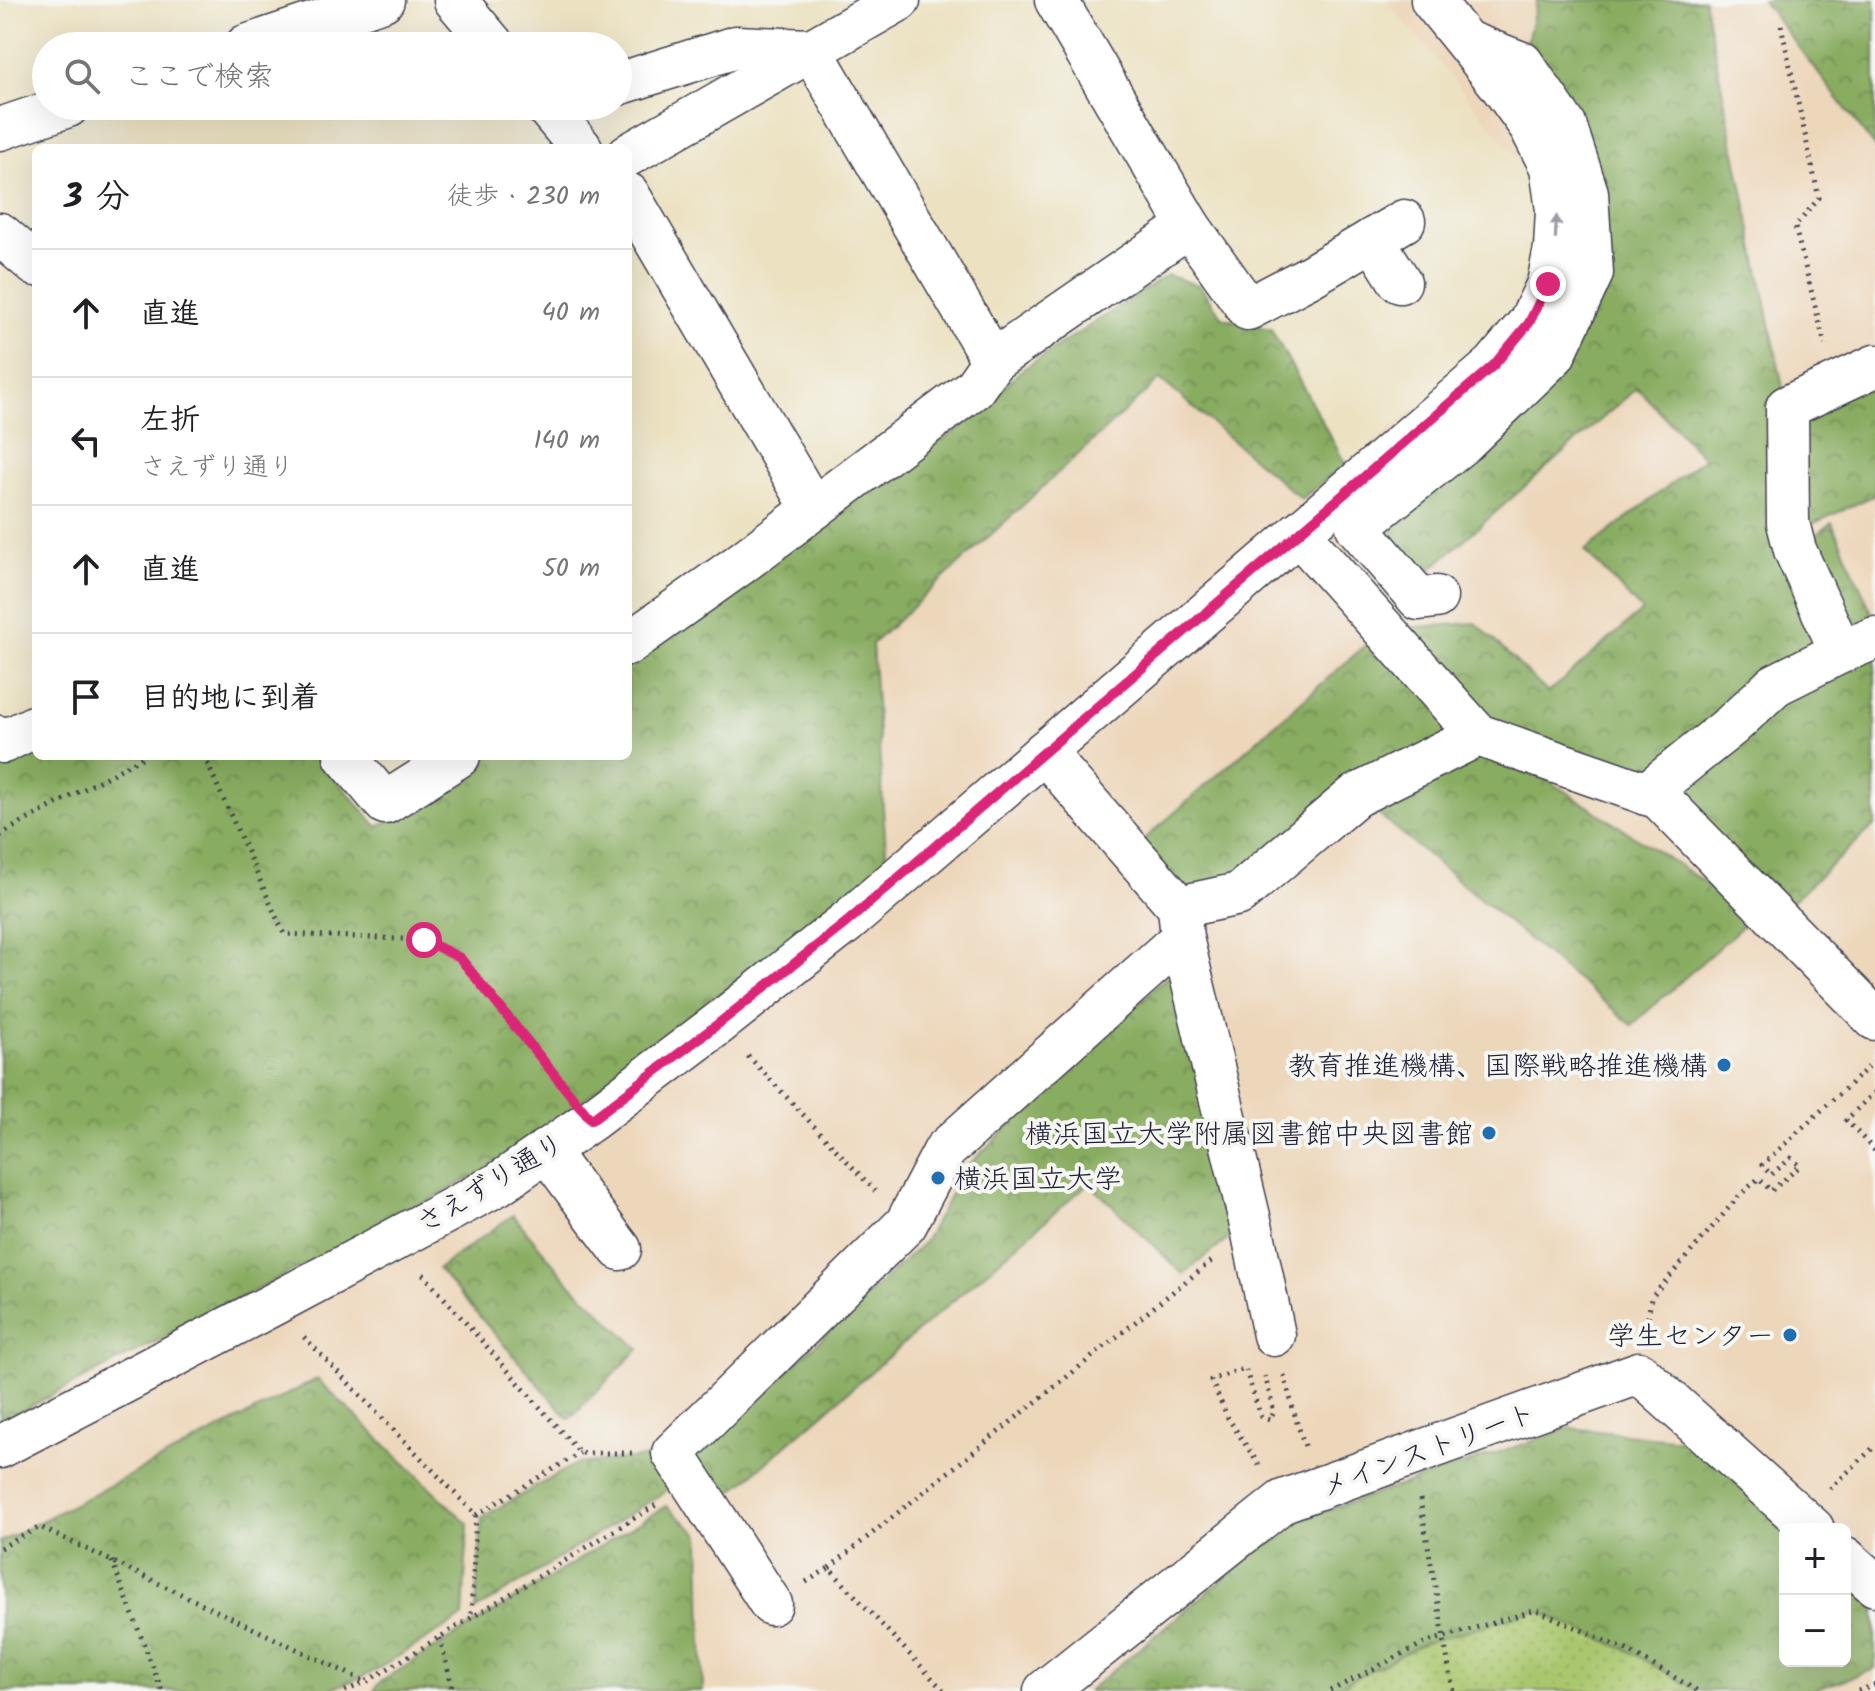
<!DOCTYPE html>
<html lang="ja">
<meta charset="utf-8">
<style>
:root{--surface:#fff;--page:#f2f2f2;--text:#202124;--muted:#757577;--line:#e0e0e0}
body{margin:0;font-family:Kalam,"Klee One",sans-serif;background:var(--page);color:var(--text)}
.controls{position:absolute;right:24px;bottom:24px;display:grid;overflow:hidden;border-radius:12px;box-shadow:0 8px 32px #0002}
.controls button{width:72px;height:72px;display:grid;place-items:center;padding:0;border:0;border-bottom:2px solid var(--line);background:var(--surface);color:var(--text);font:40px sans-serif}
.stop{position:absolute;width:24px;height:24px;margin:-18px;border:6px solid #db2777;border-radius:50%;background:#fff}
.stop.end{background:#db2777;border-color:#fff;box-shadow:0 2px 8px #0008}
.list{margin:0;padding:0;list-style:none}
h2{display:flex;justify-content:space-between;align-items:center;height:104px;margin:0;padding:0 32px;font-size:34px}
h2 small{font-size:26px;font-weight:400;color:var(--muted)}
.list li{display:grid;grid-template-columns:52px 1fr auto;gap:24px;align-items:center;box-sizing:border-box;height:128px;padding:0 32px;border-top:2px solid var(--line)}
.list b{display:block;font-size:30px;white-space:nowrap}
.list p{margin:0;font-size:26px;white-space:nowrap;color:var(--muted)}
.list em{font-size:26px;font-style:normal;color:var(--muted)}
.icon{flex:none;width:44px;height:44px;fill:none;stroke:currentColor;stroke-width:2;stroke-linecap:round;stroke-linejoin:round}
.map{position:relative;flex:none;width:1875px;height:1691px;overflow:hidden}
.search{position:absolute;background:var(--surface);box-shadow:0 8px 32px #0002;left:32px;top:32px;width:600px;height:88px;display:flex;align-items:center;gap:20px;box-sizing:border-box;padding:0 28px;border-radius:44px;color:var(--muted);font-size:30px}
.panel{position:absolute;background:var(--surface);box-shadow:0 8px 32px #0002;left:32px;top:144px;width:600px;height:616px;border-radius:12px}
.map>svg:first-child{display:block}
.built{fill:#edd7bb;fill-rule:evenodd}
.forest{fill:url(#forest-crowns);stroke:#55674e;stroke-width:2}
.garden{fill:url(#garden-dots);stroke:#667454;stroke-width:2}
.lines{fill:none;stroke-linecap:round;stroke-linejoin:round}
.minor-casing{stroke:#403f4f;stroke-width:45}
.path{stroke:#403f4f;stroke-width:5;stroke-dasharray:2 6;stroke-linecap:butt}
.minor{stroke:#fff;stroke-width:42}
.oneway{fill:#9c9ca7}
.route{stroke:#db2777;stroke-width:10}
.poi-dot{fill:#1f6fb2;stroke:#f6f6f2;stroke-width:3}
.labels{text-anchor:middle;stroke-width:8;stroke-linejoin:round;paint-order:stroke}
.poi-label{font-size:28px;fill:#22223b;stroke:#f6f6f2;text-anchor:end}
.street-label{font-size:28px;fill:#22223b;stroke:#f6f6f2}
</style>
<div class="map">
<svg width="1875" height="1691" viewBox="0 0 1875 1691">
<defs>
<pattern id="forest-crowns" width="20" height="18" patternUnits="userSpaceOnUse" patternTransform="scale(2)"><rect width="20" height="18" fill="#88ac61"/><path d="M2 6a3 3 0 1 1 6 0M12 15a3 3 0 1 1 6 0" fill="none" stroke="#6f8c51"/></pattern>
<pattern id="garden-dots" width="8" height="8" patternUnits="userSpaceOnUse" patternTransform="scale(2)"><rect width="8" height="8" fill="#abc76e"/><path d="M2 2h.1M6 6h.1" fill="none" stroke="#93ab60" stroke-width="1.8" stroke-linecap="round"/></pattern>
</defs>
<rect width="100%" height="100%" fill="#f6f6f2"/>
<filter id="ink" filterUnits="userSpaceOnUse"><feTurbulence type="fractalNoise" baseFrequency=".0125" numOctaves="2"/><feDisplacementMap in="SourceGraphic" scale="16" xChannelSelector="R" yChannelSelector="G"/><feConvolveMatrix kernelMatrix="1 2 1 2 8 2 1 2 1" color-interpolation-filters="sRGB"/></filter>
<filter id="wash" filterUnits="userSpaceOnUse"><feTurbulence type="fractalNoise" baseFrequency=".006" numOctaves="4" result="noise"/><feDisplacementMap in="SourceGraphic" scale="32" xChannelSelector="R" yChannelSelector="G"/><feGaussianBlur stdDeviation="1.8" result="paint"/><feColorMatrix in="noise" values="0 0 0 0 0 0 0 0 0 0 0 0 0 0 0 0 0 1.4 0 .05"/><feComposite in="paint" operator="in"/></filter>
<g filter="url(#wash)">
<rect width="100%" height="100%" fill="#ece2c2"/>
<!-- built -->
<path class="built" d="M 1387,0 L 1875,0 L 1875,1691 L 0,1691 L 0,755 L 315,756 L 378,827 L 510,756 L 628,756 L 976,417 L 1020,371 L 1167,275 L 1200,286 L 1223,318 L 1271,329 L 1346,465 L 1491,345 L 1533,277 L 1539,232 L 1533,194 L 1514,154 ZM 1785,1529 L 1845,1529 L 1845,1661 L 1785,1661 Z"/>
<!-- forest -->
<g class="forest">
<path d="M 1537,0 L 1704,0 L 1787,407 L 1796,550 L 1832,523 L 1875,620 L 1875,825 L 1789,904 L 1646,794 L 1483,738 L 1755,915 L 1632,1025 L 1356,796 L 1210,917 L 1140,843 L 1384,629 L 1476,623 L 1548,693 L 1642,611 L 1585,551 L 1704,458 L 1637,388 L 1416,582 L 1369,526 L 1554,355 L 1522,63 Z"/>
<path d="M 1762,0 L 1875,0 L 1875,147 Z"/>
<path d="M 1167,275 L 1200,286 L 1223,318 L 1271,329 L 1346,465 L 1301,499 L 1160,379 L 872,644 L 887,865 L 503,1162 L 0,1422 L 0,755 L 36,743 L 36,756 L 315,756 L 378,827 L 481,756 L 628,756 L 628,655 L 976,417 L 1020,371 Z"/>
<path d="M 1875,378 L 1875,495 L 1793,533 L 1792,417 Z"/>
<path d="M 1173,971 L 1239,1231 L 1183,1274 L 1089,1183 L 724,1499 L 691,1462 L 924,1242 L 967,1166 Z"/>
<path d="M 513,1215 L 567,1280 L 639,1349 L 569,1419 L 438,1269 Z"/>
<path d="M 317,1379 L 468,1524 L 463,1617 L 369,1674 L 326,1691 L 0,1691 L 0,1542 Z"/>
<path d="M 1571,1428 L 1697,1442 L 1785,1529 L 1785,1661 L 1845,1661 L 1845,1579 L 1875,1607 L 1875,1669 L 1811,1691 L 1698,1691 L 1629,1651 L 1424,1643 L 1330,1691 L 1088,1691 L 1292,1522 Z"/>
<path d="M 664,1456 L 677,1484 L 476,1610 L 482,1517 L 576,1464 Z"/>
<path d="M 666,1506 L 700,1535 L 703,1691 L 374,1691 L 380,1682 Z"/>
</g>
<!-- garden -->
<path class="garden" d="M 1536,1610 L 1629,1651 L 1698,1691 L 1330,1691 L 1424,1643 Z"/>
</g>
<g filter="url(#ink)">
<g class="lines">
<!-- minor casing -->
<g class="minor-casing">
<g id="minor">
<path d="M 455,0 L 494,46"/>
<path d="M 246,46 L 383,0"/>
<path d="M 618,84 L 736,47 L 811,50 L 993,361"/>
<path d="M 546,106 L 581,148"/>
<path d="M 0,129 L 68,106"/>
<path d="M 628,155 L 899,0"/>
<path d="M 628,194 L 813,509"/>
<path d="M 1189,226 L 1248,309 L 1309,277 L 1404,221"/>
<path d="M 0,234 L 36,265"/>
<path d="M 1373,239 L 1400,282"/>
<path d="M 1298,533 L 1478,735 L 1659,798 L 1875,1019"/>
<path d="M 1436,597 L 1419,599 L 1357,527 L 1465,441 L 1554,355 L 1592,273 L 1587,193 L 1565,125 L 1522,63 L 1467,42"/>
<path d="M 628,644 L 739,565 L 974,388 L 993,361 L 1189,226 L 1056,0"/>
<path d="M 1841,652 L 1875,638"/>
<path d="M 0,737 L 3,742 L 36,726"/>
<path d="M 1044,752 L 1179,907 L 1182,938 L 1252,1229 L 1274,1335"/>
<path d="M 345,756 L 385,803 L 459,756"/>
<path d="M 1646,794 L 1732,725 L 1775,685 L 1841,652 L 1795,550 L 1788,523 L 1787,407 L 1875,366"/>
<path d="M 1179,907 L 1239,894 L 1355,796 L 1478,735"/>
<path d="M 546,1150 L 620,1249"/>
<path d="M 0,1447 L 272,1305 L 497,1185 L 591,1120 L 718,1024 L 847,922 L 1494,365 L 1529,323 L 1548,284 L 1555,248 L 1557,210 L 1551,167 L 1530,126 L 1499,83 L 1432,0"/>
<path d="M 1845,1558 L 1875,1585"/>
<path d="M 771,1604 L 673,1453 L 906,1224 L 945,1150 L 1182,938"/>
<path d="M 1045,1691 L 1283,1501 L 1639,1373 L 1813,1529"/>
</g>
</g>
<!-- path -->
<g class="path">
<path d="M 1781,25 L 1819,198 L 1795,227 L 1825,345"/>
<path d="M 204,756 L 284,934 L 424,940 L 460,958 L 565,1088"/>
<path d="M 0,836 L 12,828 L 145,756"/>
<path d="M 748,1056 L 875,1191"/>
<path d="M 1875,1092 L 1846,1120 L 1875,1151"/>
<path d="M 423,1274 L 580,1453 L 633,1453"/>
<path d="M 1646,1333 L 1651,1298 L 1740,1195 L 1759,1178 L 1771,1191 L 1800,1166 L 1791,1158 L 1771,1175 L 1762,1165 L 1874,1062"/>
<path d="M 304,1337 L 476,1515 L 471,1618"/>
<path d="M 1284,1375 L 1297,1423 L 1306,1449"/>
<path d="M 1259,1465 L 1228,1418 L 1211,1380 L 1245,1368 L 1261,1417 L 1270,1420 L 1274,1412 L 1265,1376"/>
<path d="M 1830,1489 L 1875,1446"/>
<path d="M 1420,1499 L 1453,1691"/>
<path d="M 476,1515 L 580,1453"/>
<path d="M 0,1548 L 40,1527 L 366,1682"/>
<path d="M 112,1561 L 162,1691"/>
<path d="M 829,1568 L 1215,1258"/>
<path d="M 806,1582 L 829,1568 L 944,1691"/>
<path d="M 440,1638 L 453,1691"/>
<path d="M 345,1691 L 366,1682 L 656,1505"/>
<path d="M 1330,1691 L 1424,1643 L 1536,1610 L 1629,1651 L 1698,1691"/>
<path d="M 1858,1691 L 1875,1685"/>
</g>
<!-- minor -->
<use href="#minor" class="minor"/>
</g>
<!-- one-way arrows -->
<defs><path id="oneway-solid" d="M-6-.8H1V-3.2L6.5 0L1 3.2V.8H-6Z" transform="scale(2)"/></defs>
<use class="oneway" href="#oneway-solid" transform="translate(1556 227) rotate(-87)"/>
</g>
<g class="lines" filter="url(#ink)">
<!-- route -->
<path class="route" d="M 424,940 L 460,958 L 591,1120 L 718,1024 L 847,922 L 1494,365 L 1529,323 L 1548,284"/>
</g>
<!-- markers -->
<g class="poi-dot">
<circle cx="1724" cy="1065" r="8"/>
<circle cx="1489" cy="1133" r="8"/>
<circle cx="938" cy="1178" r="8"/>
<circle cx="1790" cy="1335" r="8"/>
</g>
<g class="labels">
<!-- poi labels -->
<g class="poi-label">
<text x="1708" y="1075">教育推進機構、国際戦略推進機構</text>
<text x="1473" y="1143">横浜国立大学附属図書館中央図書館</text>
<text x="954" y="1188" text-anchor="start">横浜国立大学</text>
<text x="1774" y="1345">学生センター</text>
</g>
<!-- street labels -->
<g class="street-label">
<text transform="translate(490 1182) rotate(-31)" y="10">さえずり通り</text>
<text transform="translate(1428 1449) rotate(-20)" y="10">メインストリート</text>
</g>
</g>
</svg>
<div class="controls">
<button>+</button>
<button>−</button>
</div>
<div class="stop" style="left:424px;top:940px"></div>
<div class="stop end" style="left:1548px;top:284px"></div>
<div class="search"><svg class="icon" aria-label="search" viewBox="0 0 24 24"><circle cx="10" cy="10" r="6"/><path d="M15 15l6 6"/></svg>ここで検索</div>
<section class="panel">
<h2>3 分<small>徒歩 · 230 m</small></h2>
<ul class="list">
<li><svg class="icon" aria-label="ahead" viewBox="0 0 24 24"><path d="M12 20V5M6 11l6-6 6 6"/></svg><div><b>直進</b></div><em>40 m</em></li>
<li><svg class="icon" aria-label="left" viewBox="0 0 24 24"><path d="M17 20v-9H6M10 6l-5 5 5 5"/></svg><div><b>左折</b><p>さえずり通り</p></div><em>140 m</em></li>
<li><svg class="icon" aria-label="ahead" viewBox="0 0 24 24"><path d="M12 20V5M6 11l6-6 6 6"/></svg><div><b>直進</b></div><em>50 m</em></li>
<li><svg class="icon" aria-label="arrive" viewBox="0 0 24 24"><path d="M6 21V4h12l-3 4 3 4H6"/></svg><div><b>目的地に到着</b></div></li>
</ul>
</section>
</div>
